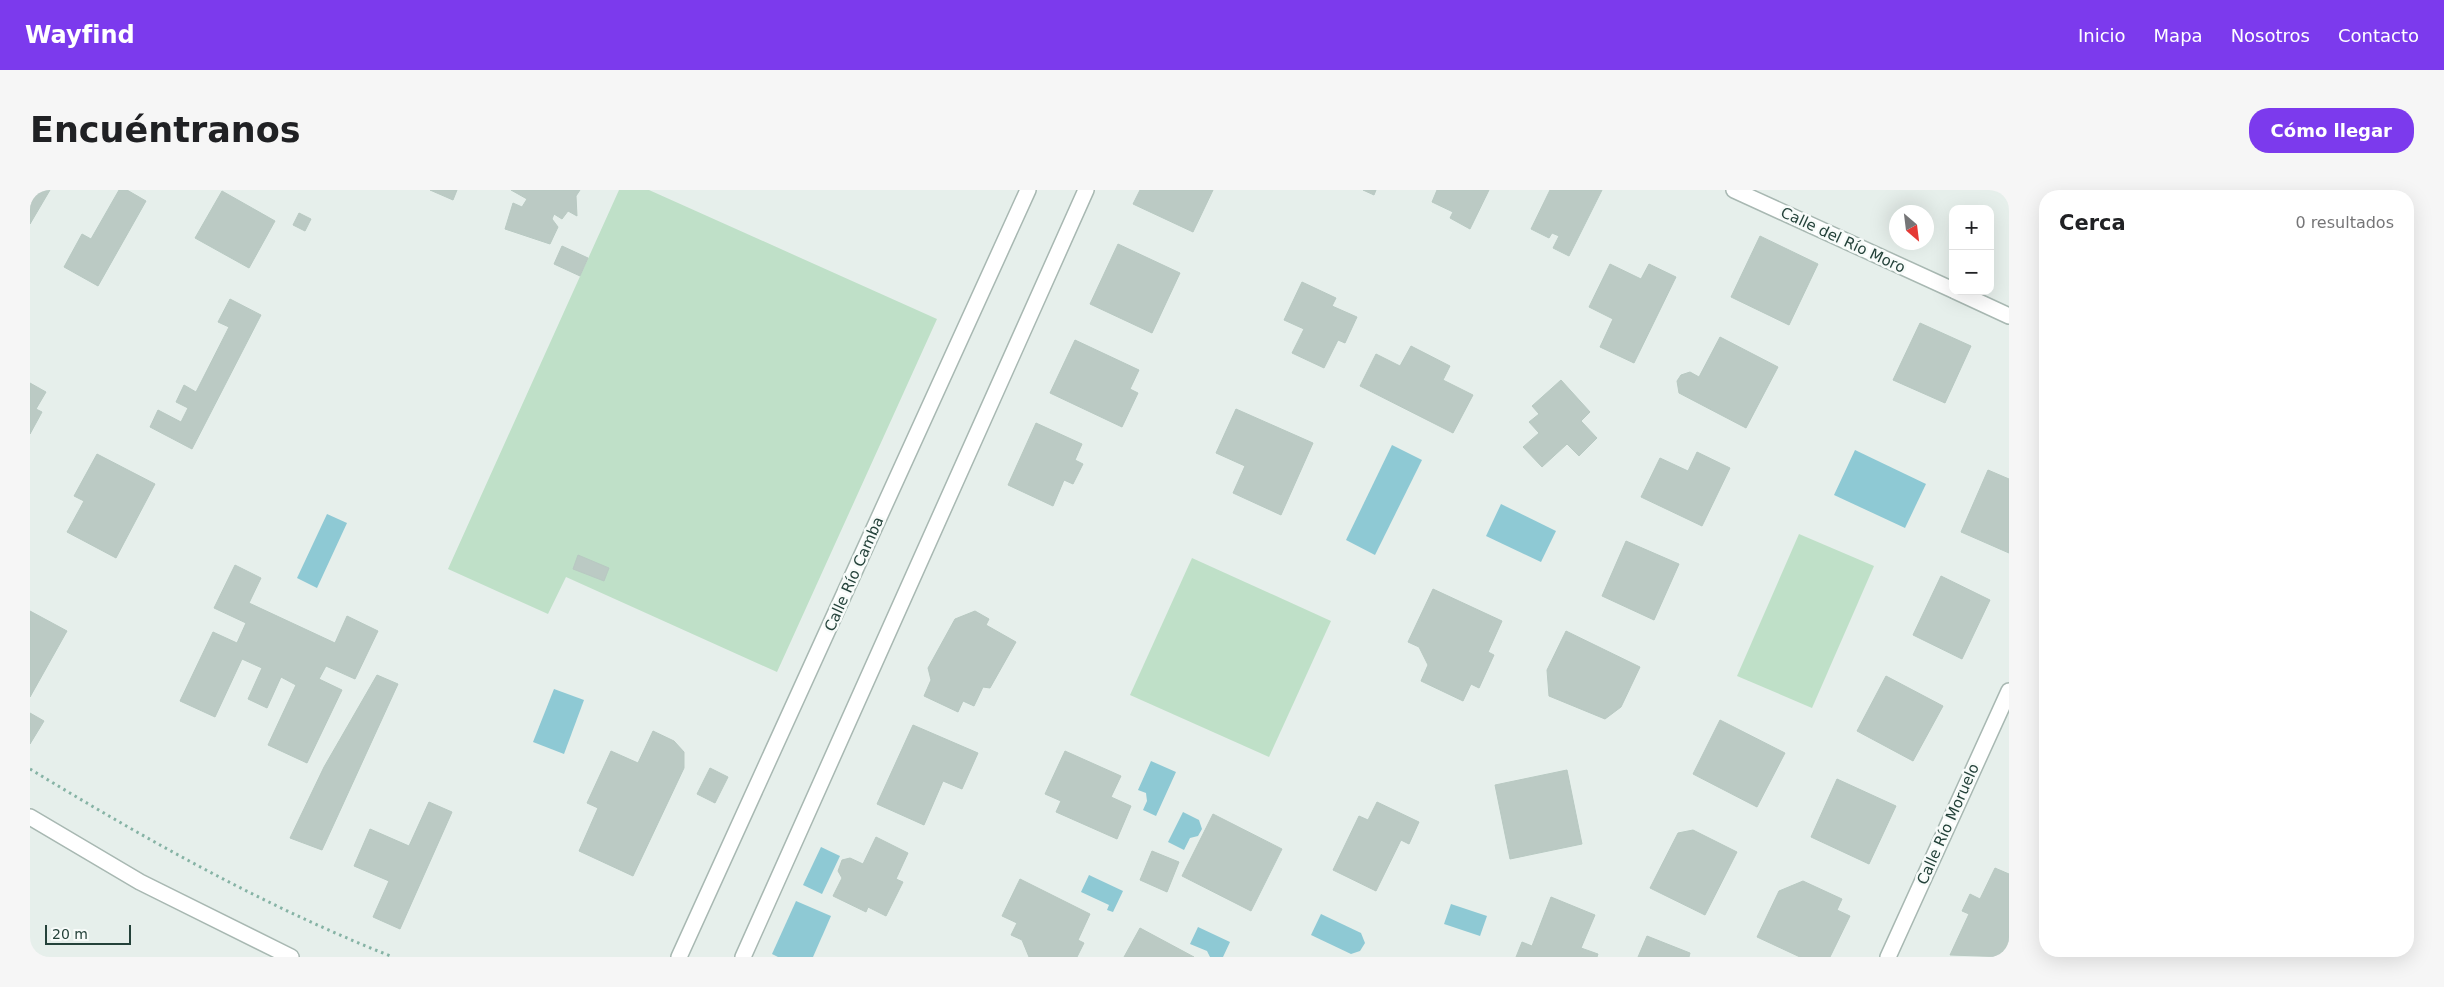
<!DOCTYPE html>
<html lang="es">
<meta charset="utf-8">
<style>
:root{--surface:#fff;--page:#f6f6f6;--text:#202124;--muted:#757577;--line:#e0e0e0;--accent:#7c3aed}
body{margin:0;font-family:"DejaVu Sans",sans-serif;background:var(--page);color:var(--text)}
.controls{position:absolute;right:15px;top:15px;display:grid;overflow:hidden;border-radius:10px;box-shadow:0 5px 20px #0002}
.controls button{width:45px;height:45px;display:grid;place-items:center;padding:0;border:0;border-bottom:1px solid var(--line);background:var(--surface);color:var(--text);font:25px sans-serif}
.compass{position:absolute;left:1859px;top:15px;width:45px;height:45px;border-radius:50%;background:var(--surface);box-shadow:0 5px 20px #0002;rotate:152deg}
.scale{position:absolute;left:15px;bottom:12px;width:86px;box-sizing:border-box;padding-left:5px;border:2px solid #24423a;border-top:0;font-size:14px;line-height:18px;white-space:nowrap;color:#24423a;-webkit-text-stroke:4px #f7fbf9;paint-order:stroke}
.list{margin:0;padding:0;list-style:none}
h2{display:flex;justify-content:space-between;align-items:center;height:65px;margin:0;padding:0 20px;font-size:21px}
h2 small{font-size:16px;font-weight:400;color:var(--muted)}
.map{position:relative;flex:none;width:1979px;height:767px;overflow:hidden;border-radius:20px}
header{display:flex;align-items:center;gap:30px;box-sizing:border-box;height:70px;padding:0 25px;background:var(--accent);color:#fff}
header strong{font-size:24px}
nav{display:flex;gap:28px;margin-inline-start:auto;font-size:18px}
.intro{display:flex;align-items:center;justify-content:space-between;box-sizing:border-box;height:120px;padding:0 30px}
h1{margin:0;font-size:35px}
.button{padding:12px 22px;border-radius:20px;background:var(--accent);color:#fff;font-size:18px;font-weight:700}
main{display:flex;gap:30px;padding:0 30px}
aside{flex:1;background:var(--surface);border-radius:20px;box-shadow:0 5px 20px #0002}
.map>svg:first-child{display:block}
.green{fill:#bfe0c8}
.water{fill:#8ec9d4}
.building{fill:#bbcac4;stroke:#b8c9c2}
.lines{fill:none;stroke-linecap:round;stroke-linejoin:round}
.minor-casing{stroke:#a8b8b2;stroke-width:18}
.path{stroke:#86b3a5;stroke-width:3;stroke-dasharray:2.5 4;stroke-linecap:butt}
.minor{stroke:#fff;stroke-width:15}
.labels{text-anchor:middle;stroke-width:5;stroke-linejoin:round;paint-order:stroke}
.street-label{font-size:15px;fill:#24423a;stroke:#f7fbf9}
</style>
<header>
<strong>Wayfind</strong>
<nav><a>Inicio</a><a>Mapa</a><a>Nosotros</a><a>Contacto</a></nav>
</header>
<div class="intro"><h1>Encuéntranos</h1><a class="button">Cómo llegar</a></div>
<main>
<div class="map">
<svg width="1979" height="767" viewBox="0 0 1979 767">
<rect width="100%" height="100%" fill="#e6efeb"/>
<!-- green -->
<g class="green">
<path d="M 589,0 L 619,0 L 907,129 L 747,482 L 536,387 L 518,424 L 418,379 Z"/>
<path d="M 1769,344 L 1844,376 L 1782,518 L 1707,486 Z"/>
<path d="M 1162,368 L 1301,431 L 1239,567 L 1100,505 Z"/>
</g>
<!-- water -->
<g class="water">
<path d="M 1362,255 L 1392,270 L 1345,365 L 1316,350 Z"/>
<path d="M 1825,260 L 1896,294 L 1875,338 L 1804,305 Z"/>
<path d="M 1471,314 L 1526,341 L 1511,372 L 1456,346 Z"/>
<path d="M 297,324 L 317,333 L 287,398 L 267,388 Z"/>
<path d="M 524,499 L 554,510 L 534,564 L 503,552 Z"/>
<path d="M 1121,571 L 1146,582 L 1126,626 L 1113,620 L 1117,611 L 1116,603 L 1108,600 Z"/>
<path d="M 1153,622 L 1169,630 L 1172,639 L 1168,646 L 1160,648 L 1154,660 L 1138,652 Z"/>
<path d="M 791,657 L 810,666 L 792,704 L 773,695 Z"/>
<path d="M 1059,685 L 1093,701 L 1083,722 L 1077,720 L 1079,715 L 1051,702 Z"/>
<path d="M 766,711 L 801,726 L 783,767 L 748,767 L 742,764 Z"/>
<path d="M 1421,714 L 1457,726 L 1450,746 L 1414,734 Z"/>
<path d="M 1291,724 L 1331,743 L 1335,753 L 1330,761 L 1321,764 L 1281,745 Z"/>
<path d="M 1168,737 L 1200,752 L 1193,767 L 1180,767 L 1177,761 L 1160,754 Z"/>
</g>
<!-- building -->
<g class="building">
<path d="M 0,0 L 20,0 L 0,34 Z"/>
<path d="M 89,0 L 97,0 L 116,11 L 68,96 L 34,77 L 52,44 L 61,49 Z"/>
<path d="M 400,0 L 427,0 L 423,10 Z"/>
<path d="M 481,0 L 550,0 L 546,6 L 547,26 L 538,21 L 532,29 L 524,24 L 522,29 L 528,37 L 520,54 L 475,39 L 483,13 L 492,17 L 497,9 Z"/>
<path d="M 1110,0 L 1183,0 L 1163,42 L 1103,14 Z"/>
<path d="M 1333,0 L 1346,0 L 1344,5 Z"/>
<path d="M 1407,0 L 1459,0 L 1440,39 L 1420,28 L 1423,22 L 1402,12 Z"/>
<path d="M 1520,0 L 1572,0 L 1539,66 L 1523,58 L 1529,46 L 1522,43 L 1519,48 L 1501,39 Z"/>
<path d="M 192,1 L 245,31 L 219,78 L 165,48 Z"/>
<path d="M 269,23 L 281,29 L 275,41 L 263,35 Z"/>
<path d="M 1730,46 L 1788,74 L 1759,135 L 1701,107 Z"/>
<path d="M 1088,54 L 1150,83 L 1122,143 L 1060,114 Z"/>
<path d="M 532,56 L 558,68 L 550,86 L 524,74 Z"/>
<path d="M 1580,74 L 1611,89 L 1619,74 L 1646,87 L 1604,173 L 1570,157 L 1583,129 L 1559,117 Z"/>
<path d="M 1272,92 L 1306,108 L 1302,116 L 1327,127 L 1315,153 L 1308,150 L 1294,178 L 1262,163 L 1274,139 L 1254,130 Z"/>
<path d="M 200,109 L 231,125 L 162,259 L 120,237 L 128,220 L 151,232 L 158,218 L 146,212 L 154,195 L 166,202 L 199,137 L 188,132 Z"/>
<path d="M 1890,133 L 1941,156 L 1915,213 L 1863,190 Z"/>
<path d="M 1690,147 L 1748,177 L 1716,238 L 1649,203 L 1647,191 L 1651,185 L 1660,182 L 1669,187 Z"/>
<path d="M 1045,150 L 1109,180 L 1100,199 L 1108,203 L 1092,237 L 1020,203 Z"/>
<path d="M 1381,156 L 1420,176 L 1413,190 L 1443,205 L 1423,243 L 1330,196 L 1346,164 L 1370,176 Z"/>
<path d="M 1531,190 L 1560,222 L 1551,231 L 1567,248 L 1549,266 L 1537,254 L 1512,277 L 1493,257 L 1509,243 L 1499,232 L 1509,224 L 1502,216 Z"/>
<path d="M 0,193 L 16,202 L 6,219 L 12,222 L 0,244 Z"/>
<path d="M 1206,219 L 1283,253 L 1251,325 L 1203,303 L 1215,276 L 1186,263 Z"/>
<path d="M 1006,233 L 1052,254 L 1045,270 L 1053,274 L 1043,294 L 1034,290 L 1023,316 L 978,295 Z"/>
<path d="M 1667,262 L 1700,278 L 1672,336 L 1611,307 L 1630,268 L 1658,281 Z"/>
<path d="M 67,264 L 125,294 L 86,368 L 37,342 L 54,311 L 44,306 Z"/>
<path d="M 1958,280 L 1979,289 L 1979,363 L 1931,342 Z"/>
<path d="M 1596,351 L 1649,374 L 1624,430 L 1572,406 Z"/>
<path d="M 548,365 L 579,378 L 574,391 L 543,379 Z"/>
<path d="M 205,375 L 231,388 L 219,413 L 305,453 L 317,426 L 348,441 L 325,489 L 296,476 L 289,489 L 312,500 L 277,573 L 238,555 L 266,495 L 251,487 L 237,518 L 218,509 L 232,478 L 212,469 L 185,527 L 150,511 L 183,442 L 207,453 L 216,433 L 184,418 Z"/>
<path d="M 1911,386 L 1960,410 L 1932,469 L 1883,445 Z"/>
<path d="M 1403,399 L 1472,431 L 1458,462 L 1464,465 L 1449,498 L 1441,494 L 1433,511 L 1391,491 L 1398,475 L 1389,457 L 1378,452 Z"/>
<path d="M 0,421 L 37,441 L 0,507 Z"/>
<path d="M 945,421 L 959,429 L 956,435 L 986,452 L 960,498 L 953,497 L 944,516 L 933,511 L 928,522 L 894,506 L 901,490 L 898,478 L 925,429 Z"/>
<path d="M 1536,441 L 1610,477 L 1591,517 L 1575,529 L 1519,506 L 1517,480 Z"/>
<path d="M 347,485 L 368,494 L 292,660 L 260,648 L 294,577 Z"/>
<path d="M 1856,486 L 1913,516 L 1883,571 L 1827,541 Z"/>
<path d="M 0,523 L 14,531 L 0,554 Z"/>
<path d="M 1690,530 L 1755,563 L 1727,617 L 1663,584 Z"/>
<path d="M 883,535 L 948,563 L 932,599 L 913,591 L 894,635 L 847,614 Z"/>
<path d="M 623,541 L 644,551 L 654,562 L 654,578 L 603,686 L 549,661 L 568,618 L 557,613 L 581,561 L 608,573 Z"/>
<path d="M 1035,561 L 1091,586 L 1081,607 L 1101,616 L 1087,649 L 1026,622 L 1031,611 L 1015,604 Z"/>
<path d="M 680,578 L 698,587 L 685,613 L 667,604 Z"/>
<path d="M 1537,580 L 1552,654 L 1480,669 L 1465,595 Z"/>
<path d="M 1807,589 L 1866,616 L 1839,674 L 1781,647 Z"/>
<path d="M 399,612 L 422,622 L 370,739 L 343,727 L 359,691 L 324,676 L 340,639 L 379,656 Z"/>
<path d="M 1347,612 L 1389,632 L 1379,654 L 1371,650 L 1346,701 L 1303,680 L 1329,626 L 1338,630 Z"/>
<path d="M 1183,624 L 1252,659 L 1221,721 L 1152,686 Z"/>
<path d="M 1663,640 L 1707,662 L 1675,725 L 1620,698 L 1648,643 Z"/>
<path d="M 846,647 L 878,663 L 866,689 L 873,692 L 856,726 L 838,717 L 836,722 L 803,706 L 812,688 L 808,681 L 812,670 L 820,668 L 833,674 Z"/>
<path d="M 1122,661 L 1149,672 L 1137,702 L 1110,690 Z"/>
<path d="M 1965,678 L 1979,684 L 1979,767 L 1920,765 L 1939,724 L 1932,721 L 1940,704 L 1950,709 Z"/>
<path d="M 990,689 L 1060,724 L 1048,750 L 1054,753 L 1047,767 L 999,767 L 992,750 L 981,745 L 987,733 L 972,726 Z"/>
<path d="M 1773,691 L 1812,709 L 1807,720 L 1820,726 L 1800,767 L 1770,767 L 1727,747 L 1749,701 Z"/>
<path d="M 1521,707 L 1565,725 L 1551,758 L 1568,764 L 1567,767 L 1486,767 L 1492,752 L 1502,756 Z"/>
<path d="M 1110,738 L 1164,767 L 1094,767 Z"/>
<path d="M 1617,746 L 1660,763 L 1659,767 L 1608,767 Z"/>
</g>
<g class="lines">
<!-- minor casing -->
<g class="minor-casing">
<g id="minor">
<path d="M 1704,0 L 1923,100"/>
<path d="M 1925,101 L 1979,126"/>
<path d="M 0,627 L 110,692 L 261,767"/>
<path d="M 649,767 L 998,0"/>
<path d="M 713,767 L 1056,0"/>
<path d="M 1858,767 L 1979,501"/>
</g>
</g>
<!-- path -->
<path class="path" d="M 0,579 C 117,650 236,717 363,767"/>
<!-- minor -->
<use href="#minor" class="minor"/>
</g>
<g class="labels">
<!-- street labels -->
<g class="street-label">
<text transform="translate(1813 50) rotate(25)" y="5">Calle del Río Moro</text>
<text transform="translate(824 384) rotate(-66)" y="5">Calle Río Camba</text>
<text transform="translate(1918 634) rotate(-66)" y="5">Calle Río Moruelo</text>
</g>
</g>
</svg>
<div class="controls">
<button>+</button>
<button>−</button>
</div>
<svg class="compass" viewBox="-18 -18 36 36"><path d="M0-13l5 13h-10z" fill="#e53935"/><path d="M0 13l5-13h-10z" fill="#757577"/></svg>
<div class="scale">20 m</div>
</div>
<aside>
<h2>Cerca<small>0 resultados</small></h2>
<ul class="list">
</ul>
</aside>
</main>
